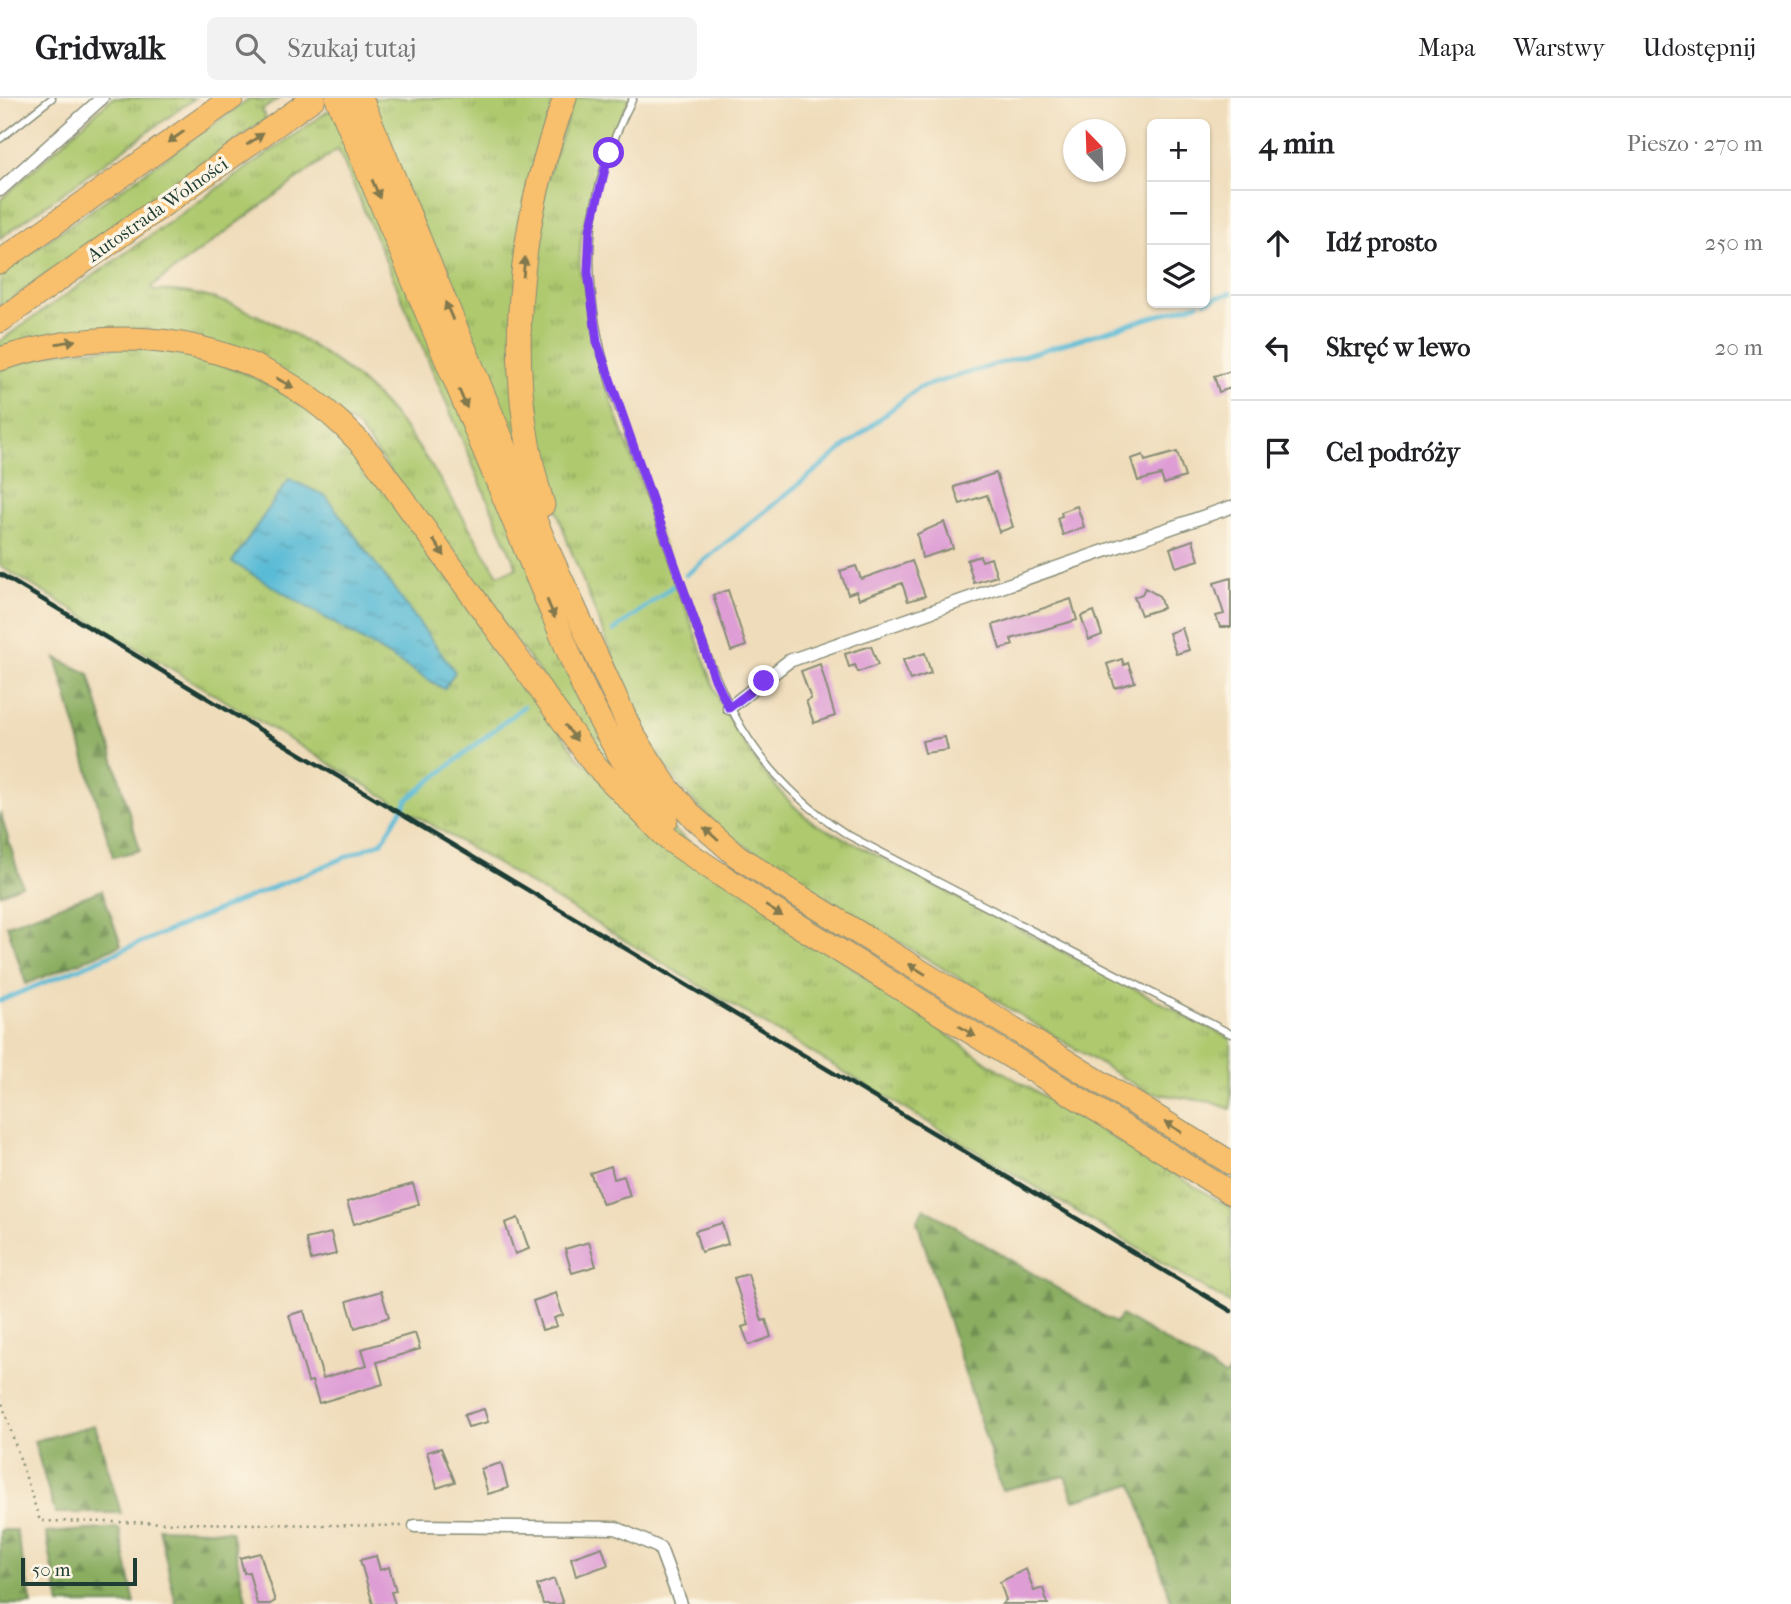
<!DOCTYPE html>
<html lang="pl">
<meta charset="utf-8">
<style>
:root{--surface:#fff;--page:#f2f2f2;--text:#202124;--muted:#757577;--line:#e0e0e0}
body{margin:0;font-family:"IM FELL French Canon",serif;background:var(--page);color:var(--text)}
.controls{position:absolute;right:21px;top:21px;display:grid;overflow:hidden;border-radius:10px;box-shadow:0 2px 5px #0004}
.controls button{width:63px;height:63px;display:grid;place-items:center;padding:0;border:0;border-bottom:2px solid var(--line);background:var(--surface);color:var(--text);font:35px sans-serif}
.compass{position:absolute;left:1063px;top:21px;width:63px;height:63px;border-radius:50%;background:var(--surface);box-shadow:0 2px 5px #0004;rotate:337deg}
.scale{position:absolute;left:21px;bottom:18px;width:116px;box-sizing:border-box;padding-left:7px;border:4px solid #1f3d34;border-top:0;font-size:19px;line-height:24px;white-space:nowrap;color:#1f3d34;-webkit-text-stroke:5px #fcf5e5;paint-order:stroke}
.stop{position:absolute;width:21px;height:21px;margin:-16px;border:5px solid #7c3aed;border-radius:50%;background:#fff}
.stop.end{background:#7c3aed;border-color:#fff;box-shadow:0 2px 7px #0008}
.list{margin:0;padding:0;list-style:none}
h2{display:flex;justify-content:space-between;align-items:center;height:91px;margin:0;padding:0 28px;font-size:30px}
h2 small{font-size:23px;font-weight:400;color:var(--muted)}
.list li{display:grid;grid-template-columns:46px 1fr auto;gap:21px;align-items:center;box-sizing:border-box;height:105px;padding:0 28px;border-top:2px solid var(--line)}
.list b{display:block;font-size:26px;white-space:nowrap}
.list em{font-size:23px;font-style:normal;color:var(--muted)}
.icon{flex:none;width:38px;height:38px;fill:none;stroke:currentColor;stroke-width:2;stroke-linecap:round;stroke-linejoin:round}
.map{position:relative;flex:none;width:1231px;height:1506px;overflow:hidden}
header{display:flex;align-items:center;gap:42px;box-sizing:border-box;height:98px;padding:0 35px;background:var(--surface);border-bottom:2px solid var(--line)}
header strong{font-size:33px}
nav{display:flex;gap:38px;margin-inline-start:auto;font-size:24px}
.search{width:490px;height:63px;background:var(--page);display:flex;align-items:center;gap:18px;box-sizing:border-box;padding:0 24px;border-radius:10px;color:var(--muted);font-size:26px}
main{display:flex}
aside{flex:1;background:var(--surface)}
.map>svg:first-child{display:block}
.grass{fill:url(#grass-tufts);stroke:#668351;stroke-width:2;fill-rule:evenodd}
.forest{fill:url(#forest-firs);stroke:#54754a;stroke-width:2}
.water{fill:url(#water-ripples);stroke:#3b7c85;stroke-width:2}
.lines{fill:none;stroke-linecap:round;stroke-linejoin:round}
.stream{stroke:#57bad6;stroke-width:4.5}
.building{fill:#de9ed5}
.service-casing{stroke:#878c77;stroke-width:9}
.minor-casing{stroke:#878c77;stroke-width:15}
.motorway-casing{stroke:#878c77;stroke-width:25}
.path{stroke:#878c77;stroke-width:2.5;stroke-dasharray:2 5;stroke-linecap:butt}
.service{stroke:#fff;stroke-width:6}
.minor{stroke:#fff;stroke-width:12}
.motorway{stroke:#f8bf6c;stroke-width:23}
.rail{stroke:#1f3d34;stroke-width:4.5}
.oneway{fill:#81784d}
.route{stroke:#7c3aed;stroke-width:9}
.labels{text-anchor:middle;stroke-width:7;stroke-linejoin:round;paint-order:stroke}
.street-label{font-size:19px;fill:#1f3d34;stroke:#fcf5e5}
</style>
<header>
<strong>Gridwalk</strong>
<div class="search"><svg class="icon" aria-label="search" viewBox="0 0 24 24"><circle cx="10" cy="10" r="6"/><path d="M15 15l6 6"/></svg>Szukaj tutaj</div>
<nav><a>Mapa</a><a>Warstwy</a><a>Udostępnij</a></nav>
</header>
<main>
<div class="map">
<svg width="1231" height="1506" viewBox="0 0 1231 1506">
<defs>
<pattern id="grass-tufts" width="24" height="20" patternUnits="userSpaceOnUse" patternTransform="scale(1.75)"><rect width="24" height="20" fill="#aec96e"/><path d="M3 7l-1-3M5 7V3M7 7l1-3M15 17l-1-3M17 17v-4M19 17l1-3" fill="none" stroke="#8da45b"/></pattern>
<pattern id="forest-firs" width="22" height="20" patternUnits="userSpaceOnUse" patternTransform="scale(1.75)"><rect width="22" height="20" fill="#8aad61"/><path d="M5 1l3.5 6h-7zM16 11l3.5 6h-7z" fill="#708e51"/></pattern>
<pattern id="water-ripples" width="26" height="14" patternUnits="userSpaceOnUse" patternTransform="scale(1.75)"><rect width="26" height="14" fill="#57bad6"/><path d="M2 4q2-2 4 0t4 0M15 11q2-2 4 0t4 0" fill="none" stroke="#4798ae"/></pattern>
</defs>
<rect width="100%" height="100%" fill="#fcf5e5"/>
<filter id="ink" filterUnits="userSpaceOnUse"><feTurbulence type="fractalNoise" baseFrequency=".0143" numOctaves="2"/><feDisplacementMap in="SourceGraphic" scale="14" xChannelSelector="R" yChannelSelector="G"/><feConvolveMatrix kernelMatrix="1 2 1 2 8 2 1 2 1" color-interpolation-filters="sRGB"/></filter>
<filter id="wash" filterUnits="userSpaceOnUse"><feTurbulence type="fractalNoise" baseFrequency=".00686" numOctaves="4" result="noise"/><feDisplacementMap in="SourceGraphic" scale="28" xChannelSelector="R" yChannelSelector="G"/><feGaussianBlur stdDeviation="1.57" result="paint"/><feColorMatrix in="noise" values="0 0 0 0 0 0 0 0 0 0 0 0 0 0 0 0 0 1.4 0 .05"/><feComposite in="paint" operator="in"/></filter>
<g filter="url(#wash)">
<rect width="100%" height="100%" fill="#efdcba"/>
<!-- grass -->
<g class="grass">
<path d="M 112,0 L 195,0 L 0,140 L 0,102 Z"/>
<path d="M 251,0 L 261,3 L 280,0 L 262,12 L 266,21 L 0,209 L 0,176 Z"/>
<path d="M 368,0 L 558,0 L 532,76 L 528,376 Z"/>
<path d="M 574,0 L 630,0 C 608,43 576,125 580,173 C 581,178 584,183 585,188 C 593,219 596,251 604,282 L 716,594 C 738,640 772,694 814,725 C 824,731 840,737 853,745 L 1231,941 L 1231,1011 L 1211,1004 L 1147,994 L 779,771 L 719,730 L 683,692 L 658,657 L 636,617 L 568,445 L 547,382 L 538,336 L 530,270 L 530,217 L 544,91 Z"/>
<path d="M 334,9 L 630,697 L 356,327 L 148,231 L 68,233 L 0,252 L 0,243 ZM 338,51 L 517,470 L 498,477 C 461,418 427,351 379,301 C 329,250 227,188 154,193 L 151,189 Z"/>
<path d="M 138,248 C 245,264 296,292 371,370 L 579,660 L 873,885 L 991,967 L 1231,1110 L 1231,1206 L 0,468 L 0,271 L 58,254 Z"/>
</g>
<!-- forest -->
<g class="forest">
<path d="M 56,560 L 89,576 L 140,752 L 113,759 Z"/>
<path d="M 0,714 L 22,787 L 0,796 Z"/>
<path d="M 102,792 L 121,847 L 26,886 L 7,827 Z"/>
<path d="M 924,1110 L 1115,1225 L 1121,1217 L 1225,1278 L 1231,1272 L 1231,1506 L 1172,1506 L 1133,1386 L 1074,1402 L 1065,1378 L 1002,1392 L 917,1123 Z"/>
<path d="M 95,1327 L 121,1415 L 55,1415 L 34,1343 Z"/>
<path d="M 119,1430 L 135,1506 L 60,1506 L 46,1435 Z"/>
<path d="M 159,1430 L 231,1433 L 247,1506 L 176,1506 Z"/>
<path d="M 0,1432 L 16,1432 L 32,1506 L 0,1506 Z"/>
</g>
<!-- water -->
<path class="water" d="M 289,381 L 326,398 L 455,574 L 444,591 L 232,464 Z"/>
<g class="lines">
<!-- stream -->
<g class="stream">
<path d="M 1205,203 L 1231,195"/>
<path d="M 686,477 L 918,290 L 1199,205"/>
<path d="M 614,533 L 674,487"/>
<path d="M 0,903 L 382,744 L 408,701 L 524,608"/>
</g>
</g>
<g id="blocks">
<!-- building -->
<g class="building">
<path d="M 1231,273 L 1231,290 L 1219,294 L 1214,278 Z"/>
<path d="M 1177,354 L 1185,379 L 1164,386 L 1161,377 L 1138,383 L 1131,361 L 1143,357 L 1145,363 Z"/>
<path d="M 996,375 L 1013,429 L 999,434 L 987,397 L 960,406 L 954,389 Z"/>
<path d="M 1077,408 L 1084,429 L 1063,437 L 1057,420 L 1062,418 L 1061,414 Z"/>
<path d="M 944,424 L 953,450 L 922,460 L 917,436 Z"/>
<path d="M 1193,442 L 1199,462 L 1176,469 L 1170,450 Z"/>
<path d="M 980,458 L 982,463 L 991,460 L 997,478 L 974,485 L 967,462 Z"/>
<path d="M 912,463 L 925,498 L 908,503 L 902,485 L 859,501 L 856,493 L 848,496 L 840,473 L 856,468 L 861,481 Z"/>
<path d="M 1231,480 L 1231,529 L 1220,529 L 1216,518 L 1224,516 L 1214,485 Z"/>
<path d="M 1145,490 L 1159,498 L 1163,510 L 1141,517 L 1134,499 L 1142,496 Z"/>
<path d="M 728,492 L 746,548 L 731,553 L 713,497 Z"/>
<path d="M 1071,501 L 1077,522 L 1011,541 L 1013,547 L 1000,551 L 993,527 Z"/>
<path d="M 1094,513 L 1102,537 L 1089,542 L 1081,518 Z"/>
<path d="M 1182,530 L 1189,552 L 1176,556 L 1169,535 Z"/>
<path d="M 871,548 L 878,567 L 858,574 L 855,567 L 849,569 L 845,556 Z"/>
<path d="M 925,555 L 931,575 L 910,582 L 903,562 Z"/>
<path d="M 1122,561 L 1124,567 L 1128,565 L 1135,584 L 1115,590 L 1107,566 Z"/>
<path d="M 820,566 L 835,618 L 814,625 L 806,603 L 811,601 L 801,573 Z"/>
<path d="M 945,639 L 948,652 L 925,655 L 922,643 Z"/>
<path d="M 611,1068 L 614,1081 L 624,1078 L 630,1098 L 603,1106 L 590,1075 Z"/>
<path d="M 413,1086 L 419,1106 L 354,1126 L 347,1104 Z"/>
<path d="M 518,1120 L 529,1151 L 515,1156 L 505,1125 Z"/>
<path d="M 722,1125 L 728,1146 L 701,1154 L 695,1133 Z"/>
<path d="M 331,1135 L 336,1156 L 311,1162 L 306,1141 Z"/>
<path d="M 589,1144 L 596,1168 L 572,1175 L 565,1151 Z"/>
<path d="M 748,1176 L 762,1223 L 766,1222 L 771,1239 L 749,1247 L 742,1229 L 749,1227 L 734,1180 Z"/>
<path d="M 381,1193 L 389,1219 L 355,1230 L 347,1203 Z"/>
<path d="M 556,1195 L 563,1217 L 554,1220 L 557,1228 L 542,1232 L 533,1203 Z"/>
<path d="M 304,1213 L 323,1280 L 367,1267 L 362,1251 L 415,1235 L 420,1251 L 377,1264 L 383,1286 L 319,1305 L 312,1283 L 308,1284 L 289,1217 Z"/>
<path d="M 484,1311 L 488,1324 L 468,1329 L 464,1317 Z"/>
<path d="M 441,1350 L 455,1384 L 437,1390 L 427,1354 Z"/>
<path d="M 501,1365 L 508,1390 L 488,1396 L 481,1371 Z"/>
<path d="M 602,1449 L 608,1467 L 576,1478 L 571,1460 Z"/>
<path d="M 260,1455 L 275,1503 L 270,1506 L 257,1506 L 249,1474 L 244,1475 L 240,1460 Z"/>
<path d="M 376,1458 L 380,1472 L 389,1469 L 396,1493 L 391,1494 L 395,1506 L 373,1506 L 360,1462 Z"/>
<path d="M 1026,1471 L 1034,1493 L 1043,1490 L 1048,1506 L 1002,1506 L 1006,1502 L 1000,1484 Z"/>
<path d="M 554,1481 L 563,1506 L 543,1506 L 537,1487 Z"/>
</g>
</g>
</g>
<g filter="url(#ink)">
<use href="#blocks" fill-opacity="0" stroke="#878c77" stroke-width="2"/>
<g class="lines">
<!-- service casing -->
<g class="service-casing">
<g id="service">
<path d="M 633,0 C 581,100 579,186 612,292 C 634,352 655,412 676,472 C 717,586 740,668 848,737 L 1231,936"/>
<path d="M 0,41 L 52,0"/>
</g>
</g>
<!-- minor casing -->
<g class="minor-casing">
<g id="minor">
<path d="M 0,92 L 102,0"/>
<path d="M 729,610 L 789,563 L 1231,409"/>
<path d="M 415,1428 L 616,1430 L 660,1450 L 681,1506"/>
</g>
</g>
<!-- motorway casing -->
<g class="motorway-casing">
<g id="motorway">
<path d="M 337,0 L 584,591 C 607,638 631,681 666,721"/>
<path d="M 361,0 L 546,448 L 632,635 L 667,689 L 694,720 L 736,757 L 781,787 L 1231,1065"/>
<path d="M 0,164 L 232,0"/>
<path d="M 0,223 L 314,0"/>
<path d="M 0,261 C 139,218 274,243 371,357 L 594,666 L 669,742 L 767,808 L 1231,1095"/>
<path d="M 543,407 C 502,275 517,128 565,0"/>
</g>
</g>
<!-- path -->
<path class="path" d="M 0,1299 L 40,1423 L 402,1428"/>
<!-- service -->
<use href="#service" class="service"/>
<!-- minor -->
<use href="#minor" class="minor"/>
<!-- motorway -->
<use href="#motorway" class="motorway"/>
<!-- rail -->
<path class="rail" d="M 0,476 L 1231,1213"/>
</g>
<!-- one-way arrows -->
<defs><path id="oneway-solid" d="M-6-.8H1V-3.2L6.5 0L1 3.2V.8H-6Z" transform="scale(1.75)"/></defs>
<g class="oneway">
<use href="#oneway-solid" transform="translate(176 39) rotate(145)"/>
<use href="#oneway-solid" transform="translate(255 41) rotate(-35)"/>
<use href="#oneway-solid" transform="translate(376 91) rotate(67)"/>
<use href="#oneway-solid" transform="translate(524 169) rotate(-85)"/>
<use href="#oneway-solid" transform="translate(449 213) rotate(-113)"/>
<use href="#oneway-solid" transform="translate(66 244) rotate(-10)"/>
<use href="#oneway-solid" transform="translate(285 285) rotate(30)"/>
<use href="#oneway-solid" transform="translate(463 301) rotate(67)"/>
<use href="#oneway-solid" transform="translate(439 450) rotate(55)"/>
<use href="#oneway-solid" transform="translate(551 511) rotate(67)"/>
<use href="#oneway-solid" transform="translate(571 635) rotate(53)"/>
<use href="#oneway-solid" transform="translate(711 736) rotate(-138)"/>
<use href="#oneway-solid" transform="translate(774 813) rotate(32)"/>
<use href="#oneway-solid" transform="translate(917 871) rotate(-148)"/>
<use href="#oneway-solid" transform="translate(967 933) rotate(32)"/>
<use href="#oneway-solid" transform="translate(1173 1029) rotate(-148)"/>
</g>
</g>
<g class="lines" filter="url(#ink)">
<!-- route -->
<path class="route" d="M 609,55 L 590,132 L 588,174 L 597,244 L 715,581 L 729,610 L 764,583"/>
</g>
<g class="labels">
<!-- street labels -->
<g class="street-label">
<text transform="translate(157 111) rotate(-35)" y="7">Autostrada Wolności</text>
</g>
</g>
</svg>
<div class="controls">
<button>+</button>
<button>−</button>
<button><svg class="icon" aria-label="layers" viewBox="0 0 24 24"><path d="M12 4l9 5-9 5-9-5zM3 14l9 5 9-5"/></svg></button>
</div>
<svg class="compass" viewBox="-18 -18 36 36"><path d="M0-13l5 13h-10z" fill="#e53935"/><path d="M0 13l5-13h-10z" fill="#757577"/></svg>
<div class="scale">50 m</div>
<div class="stop" style="left:609px;top:55px"></div>
<div class="stop end" style="left:764px;top:583px"></div>
</div>
<aside>
<h2>4 min<small>Pieszo · 270 m</small></h2>
<ul class="list">
<li><svg class="icon" aria-label="ahead" viewBox="0 0 24 24"><path d="M12 20V5M6 11l6-6 6 6"/></svg><div><b>Idź prosto</b></div><em>250 m</em></li>
<li><svg class="icon" aria-label="left" viewBox="0 0 24 24"><path d="M17 20v-9H6M10 6l-5 5 5 5"/></svg><div><b>Skręć w lewo</b></div><em>20 m</em></li>
<li><svg class="icon" aria-label="arrive" viewBox="0 0 24 24"><path d="M6 21V4h12l-3 4 3 4H6"/></svg><div><b>Cel podróży</b></div></li>
</ul>
</aside>
</main>
